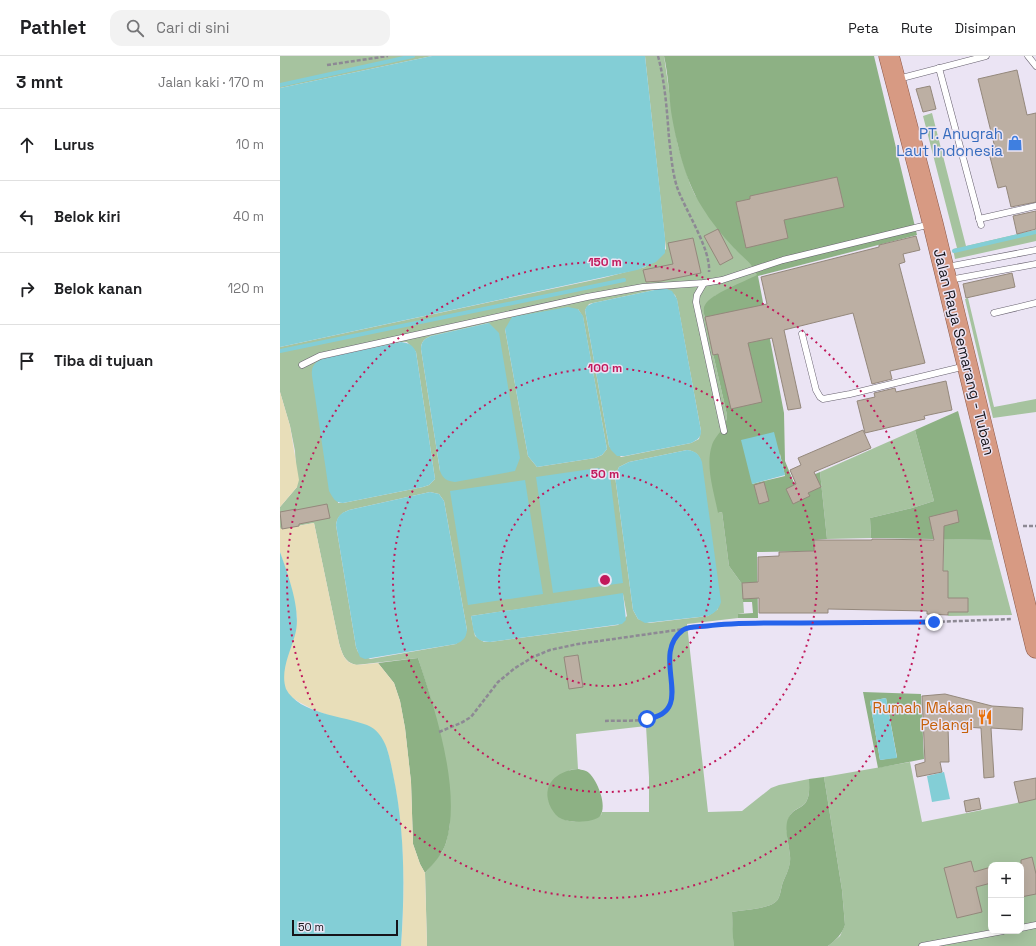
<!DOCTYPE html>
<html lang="id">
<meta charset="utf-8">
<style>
:root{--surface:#fff;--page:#f2f2f2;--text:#202124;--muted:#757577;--line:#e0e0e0}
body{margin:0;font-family:"Space Grotesk",sans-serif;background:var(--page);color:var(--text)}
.controls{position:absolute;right:12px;bottom:12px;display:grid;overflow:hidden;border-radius:8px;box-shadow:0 4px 16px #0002}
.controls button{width:36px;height:36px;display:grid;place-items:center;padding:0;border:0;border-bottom:1px solid var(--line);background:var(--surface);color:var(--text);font:20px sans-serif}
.scale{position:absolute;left:12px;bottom:10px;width:106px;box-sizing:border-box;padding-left:4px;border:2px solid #151319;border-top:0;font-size:11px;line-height:14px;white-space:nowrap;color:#151319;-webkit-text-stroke:3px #ebe4f4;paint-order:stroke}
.stop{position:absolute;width:12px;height:12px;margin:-9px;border:3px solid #2563eb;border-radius:50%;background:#fff}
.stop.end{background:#2563eb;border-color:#fff;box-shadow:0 1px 4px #0008}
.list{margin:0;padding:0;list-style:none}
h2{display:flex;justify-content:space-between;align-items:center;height:52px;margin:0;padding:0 16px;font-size:17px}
h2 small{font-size:13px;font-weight:400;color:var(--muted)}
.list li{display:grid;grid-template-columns:26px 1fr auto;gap:12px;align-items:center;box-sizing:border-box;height:72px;padding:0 16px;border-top:1px solid var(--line)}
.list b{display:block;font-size:15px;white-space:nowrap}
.list em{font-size:13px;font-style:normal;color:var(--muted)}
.icon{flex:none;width:22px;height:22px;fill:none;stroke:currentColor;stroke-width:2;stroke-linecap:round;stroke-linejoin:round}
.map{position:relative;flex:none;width:756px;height:890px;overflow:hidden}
header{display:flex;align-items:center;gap:24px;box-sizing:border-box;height:56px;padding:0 20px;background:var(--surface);border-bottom:1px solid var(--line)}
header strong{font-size:19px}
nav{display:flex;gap:22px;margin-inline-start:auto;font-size:14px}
.search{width:280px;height:36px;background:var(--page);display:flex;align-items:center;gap:10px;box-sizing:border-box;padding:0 14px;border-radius:12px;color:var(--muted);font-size:15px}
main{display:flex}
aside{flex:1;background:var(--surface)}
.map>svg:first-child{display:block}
.green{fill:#a6c39f;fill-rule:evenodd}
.forest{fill:#8db184;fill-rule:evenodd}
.sand{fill:#e8deb9}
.water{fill:#83ced6}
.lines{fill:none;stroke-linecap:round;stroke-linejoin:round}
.stream{stroke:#83ced6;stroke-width:4}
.building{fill:#bcafa3;stroke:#94887c}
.service-casing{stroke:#67616f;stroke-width:7}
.trunk-casing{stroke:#8d5a4a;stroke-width:21}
.path{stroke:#8d8994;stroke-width:2.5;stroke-dasharray:4 2;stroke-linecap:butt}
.service{stroke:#fff;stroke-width:6}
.trunk{stroke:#d79a83;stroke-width:20}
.route{stroke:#2563eb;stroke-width:5}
.ring{fill:none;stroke:#c2185b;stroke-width:2;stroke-dasharray:2 4}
.labels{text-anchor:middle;stroke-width:3;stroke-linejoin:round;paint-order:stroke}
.shop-label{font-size:15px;fill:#366cbe;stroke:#ebe4f4;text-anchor:end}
.street-label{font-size:15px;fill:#151319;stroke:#ebe4f4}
.food-label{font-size:15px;fill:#c56008;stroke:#ebe4f4;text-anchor:end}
.centre{fill:#c2185b;stroke:#ebe4f4;stroke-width:2}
.ring-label{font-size:12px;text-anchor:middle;font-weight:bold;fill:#c2185b;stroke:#ebe4f4;stroke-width:3;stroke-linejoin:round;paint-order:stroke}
</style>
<header>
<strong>Pathlet</strong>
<div class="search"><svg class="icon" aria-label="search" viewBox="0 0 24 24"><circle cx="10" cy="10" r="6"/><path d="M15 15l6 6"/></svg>Cari di sini</div>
<nav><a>Peta</a><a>Rute</a><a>Disimpan</a></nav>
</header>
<main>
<aside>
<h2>3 mnt<small>Jalan kaki · 170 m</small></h2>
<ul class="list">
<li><svg class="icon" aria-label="ahead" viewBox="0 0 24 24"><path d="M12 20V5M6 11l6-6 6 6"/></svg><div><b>Lurus</b></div><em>10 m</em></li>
<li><svg class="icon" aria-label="left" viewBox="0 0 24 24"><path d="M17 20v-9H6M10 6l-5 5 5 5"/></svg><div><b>Belok kiri</b></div><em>40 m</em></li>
<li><svg class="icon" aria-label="right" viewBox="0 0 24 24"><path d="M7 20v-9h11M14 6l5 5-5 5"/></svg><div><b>Belok kanan</b></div><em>120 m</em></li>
<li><svg class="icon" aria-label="arrive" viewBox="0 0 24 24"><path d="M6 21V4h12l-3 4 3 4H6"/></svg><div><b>Tiba di tujuan</b></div></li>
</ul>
</aside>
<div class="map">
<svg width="756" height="890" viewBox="0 0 756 890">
<rect width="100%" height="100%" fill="#ebe4f4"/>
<!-- green -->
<g class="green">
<path d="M 0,0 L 152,0 L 0,32 Z"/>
<path d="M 365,0 L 384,0 L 392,56 L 398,90 L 410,128 L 415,139 L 456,194 L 472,207 L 478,220 L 435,240 L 424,258 L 447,359 L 438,457 L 442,456 L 449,510 L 462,528 L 464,557 L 458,558 L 458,562 L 407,568 L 428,756 L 462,755 L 491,732 L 499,729 L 529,723 C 529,730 530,738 527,744 C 523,754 510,751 508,766 C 505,778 509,788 510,800 C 511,810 507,817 503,826 C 501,831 501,838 498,843 C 493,853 463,854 452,856 L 454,890 L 147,890 L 145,817 L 162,796 L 166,787 L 170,768 L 162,688 L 150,640 L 138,602 L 76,609 C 64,606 62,597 59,587 L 34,467 L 0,473 L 0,451 L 17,431 L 15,395 L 10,370 L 0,336 L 0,291 L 323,222 L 365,211 L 386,193 ZM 384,232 L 395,239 L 397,244 L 421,375 L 419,383 L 411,387 L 341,401 L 329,390 L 305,254 L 309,248 L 313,247 ZM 298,253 L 303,261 L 327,393 L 322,399 L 315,402 L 257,411 L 248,400 L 225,273 ZM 209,267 L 160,415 L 141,293 C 141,286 144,283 151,280 ZM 121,286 L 127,286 L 136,296 L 155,423 L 149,429 L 143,431 L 63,447 L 58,447 L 45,302 ZM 407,394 C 413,395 416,396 420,402 L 438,553 L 428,560 L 369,567 L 358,563 L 353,554 L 335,420 L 339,411 L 349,406 ZM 150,436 L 159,438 L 164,445 L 187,574 L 176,588 L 90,603 L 78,596 L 76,591 L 56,469 C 57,461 61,457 69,454 ZM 343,538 L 347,560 L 338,569 L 210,586 L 204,586 L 195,580 L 191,560 ZM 366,670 L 369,721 L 369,756 L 322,756 L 321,759 C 304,764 289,772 275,756 C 270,750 268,745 268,737 L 290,714 L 298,713 L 296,678 Z"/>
<path d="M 652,57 L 686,190 L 756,174 L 756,185 L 675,203 L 673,193 L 677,192 L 643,60 Z"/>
<path d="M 688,242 L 714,351 L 756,343 L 756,356 L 713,362 L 685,243 Z"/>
<path d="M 635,374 L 654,445 L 632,452 L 590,462 L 591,482 L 547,483 L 540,416 Z"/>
<path d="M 664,483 L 712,484 L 732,559 L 668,560 L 663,520 Z"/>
<path d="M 630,706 L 642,766 L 756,743 L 756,890 L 548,890 L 560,880 L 565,869 L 562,834 L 544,721 ZM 711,809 L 741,809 L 741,875 L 711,875 Z"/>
</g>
<!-- forest -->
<g class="forest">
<path d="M 384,0 L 594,0 L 637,179 L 478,220 L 504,357 L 505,405 L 514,427 L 540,416 L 547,483 L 534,484 L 534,495 L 477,496 L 478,562 L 458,562 L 458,558 L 473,557 L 472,546 L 463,546 L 462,528 L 449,510 L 442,456 L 438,457 C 434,436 425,410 432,389 C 436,378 447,372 447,359 L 424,258 C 424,255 423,252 425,249 C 430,238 466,225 477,219 C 470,204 465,204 454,192 C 442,179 431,166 422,151 C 405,124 396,86 391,55 C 389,37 388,18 384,0 ZM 500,398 L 505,420 L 472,428 Z"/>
<path d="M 678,355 L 712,484 L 591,482 L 590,462 L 632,452 L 654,445 L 635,374 Z"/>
<path d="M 138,602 C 155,653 182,735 166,787 C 162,799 153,808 145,817 L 140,808 L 133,788 L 131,726 L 125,672 L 120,645 L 114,627 L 98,607 Z"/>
<path d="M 583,636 L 641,638 L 644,703 L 598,712 ZM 606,642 L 617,701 L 600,704 L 590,645 Z"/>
<path d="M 298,713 C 302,714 306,714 309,717 C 317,724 328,750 320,760 C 314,767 290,767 282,763 C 277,761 274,757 271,752 C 260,729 276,715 298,713 Z"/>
<path d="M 544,721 L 562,834 L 565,869 C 562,878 556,884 548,890 L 454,890 L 453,882 L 452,856 C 463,854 493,853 498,843 C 501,838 501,831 503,826 C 507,817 511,809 510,800 C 509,789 505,777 507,766 C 511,751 523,754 527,744 C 530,738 529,730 529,723 Z"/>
</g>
<!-- sand -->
<g class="sand">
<path d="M 0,336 L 10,370 L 19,424 L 17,431 L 0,451 Z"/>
<path d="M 34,467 L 59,587 C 66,614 75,609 98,607 L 114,627 L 120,645 L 125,672 L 131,726 L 133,788 L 140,808 L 145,817 L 147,890 L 121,890 C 126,824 124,758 107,693 L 51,660 L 34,654 L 19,646 L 10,640 L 5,633 L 2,623 L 2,613 L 15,578 L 17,561 L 11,530 L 0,496 L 0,471 L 1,473 Z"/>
</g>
<!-- water -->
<g class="water">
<path d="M 152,0 L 365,0 L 385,182 L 385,197 L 376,206 L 357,214 L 0,291 L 0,32 Z"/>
<path d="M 384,232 L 392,235 L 397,243 L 421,375 C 421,382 417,384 411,387 L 345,400 L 337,400 L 331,394 L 329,390 L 305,254 L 307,250 L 313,247 Z"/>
<path d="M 288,251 L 298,253 L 303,260 L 327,393 L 322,399 L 315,402 L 257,411 L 248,400 L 225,273 L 232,261 Z"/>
<path d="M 209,267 L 219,277 L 240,402 L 235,415 L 175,426 C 167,425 163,423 160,415 L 141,293 C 141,286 144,283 151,280 Z"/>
<path d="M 121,286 C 129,287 133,289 136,296 L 155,423 L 149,429 L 143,431 L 63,447 C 55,447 53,442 49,435 L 32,320 C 31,309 35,306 45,302 Z"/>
<path d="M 494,376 L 505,419 L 472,428 L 461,384 Z"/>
<path d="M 407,394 C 416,395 419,398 422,406 L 441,546 C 439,553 435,557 428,560 L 365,567 L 358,563 L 353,554 L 335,420 L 339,411 L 349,406 Z"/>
<path d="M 318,412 L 326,415 L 330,419 L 343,527 L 273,537 L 256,421 Z"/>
<path d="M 245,424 L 263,538 L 188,549 L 170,435 Z"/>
<path d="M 150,436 L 159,438 L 164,445 L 187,574 C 186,582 183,585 176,588 L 85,603 L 80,601 L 76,591 L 56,469 C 57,460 61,457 69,454 Z"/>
<path d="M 0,496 C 8,519 22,555 15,579 C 10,597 0,615 6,633 C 19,658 64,660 87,669 C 92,671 96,674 99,678 C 108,689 110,704 113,718 C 125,775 125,832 121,890 L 0,890 Z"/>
<path d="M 343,537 L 346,564 L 342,568 L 210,586 C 192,586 194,574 191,560 Z"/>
<path d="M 606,642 L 617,702 L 600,704 L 590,645 Z"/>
<path d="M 664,716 L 670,743 L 652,746 L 647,720 Z"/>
</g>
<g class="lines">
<!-- stream -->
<g class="stream">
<path d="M 0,29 L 133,0"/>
<path d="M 674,195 L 756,176"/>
<path d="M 0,295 L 344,224"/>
</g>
</g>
<!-- building -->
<g class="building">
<path d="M 737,14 L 747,59 L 756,57 L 756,146 L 731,151 L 726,130 L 718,132 L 709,97 L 716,96 L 698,23 Z"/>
<path d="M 650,30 L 656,53 L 643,56 L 636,33 Z"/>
<path d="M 557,121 L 564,151 L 504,164 L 508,182 L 466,192 L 456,146 L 470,143 L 470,140 Z"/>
<path d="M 756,155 L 756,173 L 737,178 L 733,160 Z"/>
<path d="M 438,173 L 453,202 L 440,209 L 424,180 Z"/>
<path d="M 636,180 L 640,194 L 623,198 L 625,206 L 619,208 L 645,307 L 610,315 L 612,323 L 592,328 L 573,257 L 504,274 L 521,352 L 508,354 L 492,282 L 468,287 L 482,346 L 451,353 L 438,298 L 433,299 L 425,261 L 487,248 L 481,221 L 599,191 L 599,189 Z"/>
<path d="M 413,182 L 421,217 L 381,225 L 366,226 L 363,214 L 393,208 L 388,187 Z"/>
<path d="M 732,217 L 735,231 L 686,242 L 683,228 Z"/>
<path d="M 666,325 L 672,354 L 644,360 L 645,363 L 585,377 L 577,345 L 595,341 L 594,337 L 615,332 L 616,336 Z"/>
<path d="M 583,374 L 591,392 L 534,416 L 541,431 L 528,437 L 530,440 L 513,448 L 506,433 L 516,428 L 510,414 L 521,409 L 518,402 Z"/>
<path d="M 484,426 L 489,445 L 479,448 L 474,429 Z"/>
<path d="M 47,448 L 50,462 L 19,468 L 19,470 L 2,473 L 0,456 L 16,453 L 16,454 Z"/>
<path d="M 677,454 L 679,466 L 664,470 L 663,515 L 668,515 L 668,542 L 688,542 L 688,556 L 668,556 L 668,559 L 647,558 L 647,555 L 548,553 L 548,557 L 479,557 L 479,542 L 463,543 L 462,527 L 478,526 L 478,501 L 499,500 L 499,496 L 534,495 L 534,484 L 592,484 L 592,483 L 654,484 L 649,461 Z"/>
<path d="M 298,599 L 303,631 L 289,633 L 284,601 Z"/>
<path d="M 665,638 L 712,650 L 743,652 L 742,674 L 711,672 L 714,721 L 704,722 L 701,672 L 668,670 L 669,706 L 660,706 L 662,716 L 637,721 L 635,709 L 645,706 L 642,640 Z"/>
<path d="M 756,722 L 756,743 L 739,747 L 734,726 Z"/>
<path d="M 699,742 L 701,753 L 686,756 L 684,745 Z"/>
<path d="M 752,801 L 756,818 L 756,838 L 741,841 L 741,804 Z"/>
<path d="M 691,805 L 694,816 L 711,811 L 711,827 L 696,831 L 702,856 L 677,862 L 664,812 Z"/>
</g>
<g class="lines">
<!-- service casing -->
<g class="service-casing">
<g id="service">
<path d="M 748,0 L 756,10"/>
<path d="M 659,12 L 701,169"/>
<path d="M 618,23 L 706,0"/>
<path d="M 699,163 L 756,150"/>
<path d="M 667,211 L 756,194"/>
<path d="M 669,224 L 756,208"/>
<path d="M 424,227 L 417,239 L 416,246 L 444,375"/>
<path d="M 714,257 L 756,247"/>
<path d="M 522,278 L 536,334 L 540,341 L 543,343 L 570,338 L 686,310"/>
<path d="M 22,309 L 40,300 L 307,241 L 363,231 L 424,227 L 442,224 L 503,204 L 651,168"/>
<path d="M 741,872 L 756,869"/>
<path d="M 642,890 L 723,875"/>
</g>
</g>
<!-- trunk casing -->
<g class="trunk-casing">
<path id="trunk" d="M 609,0 L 653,168 L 756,592"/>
</g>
<!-- path -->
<g class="path">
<path d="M 378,0 C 385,26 387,55 389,82 C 391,98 392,115 397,131 C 405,154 431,193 429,216"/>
<path d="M 47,9 L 108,0"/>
<path d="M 743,470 L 756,470"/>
<path d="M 325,665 C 341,664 360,666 375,662 C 406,654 383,607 392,586 C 395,581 400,577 405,573"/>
<path d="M 159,676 L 181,667 L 191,661 L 218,626 L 235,612 L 253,601 L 270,594 L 298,588 L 397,574 L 436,569 L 464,567 L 654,566 L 732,563"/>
</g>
<!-- service -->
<use href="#service" class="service"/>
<!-- trunk -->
<use href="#trunk" class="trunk"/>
</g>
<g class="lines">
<!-- route -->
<path class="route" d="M 367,663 C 419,655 368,600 403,574 C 409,570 420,571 427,570 C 458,566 489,567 521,567 C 565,567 609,566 654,566"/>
</g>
<!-- distance rings -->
<g class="ring">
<circle cx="325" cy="524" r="106"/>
<circle cx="325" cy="524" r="212"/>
<circle cx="325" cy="524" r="318"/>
</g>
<!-- icons -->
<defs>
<g id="shop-bare" transform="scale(1.2)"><path d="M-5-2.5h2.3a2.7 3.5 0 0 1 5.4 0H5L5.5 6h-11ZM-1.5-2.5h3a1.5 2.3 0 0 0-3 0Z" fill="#3f7fe0" stroke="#ebe4f4" stroke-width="2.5" paint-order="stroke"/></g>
<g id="restaurant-bare" transform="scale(1.2)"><path d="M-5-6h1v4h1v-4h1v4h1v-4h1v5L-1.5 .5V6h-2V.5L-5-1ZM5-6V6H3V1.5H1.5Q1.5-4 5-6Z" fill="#e8710a" stroke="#ebe4f4" stroke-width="2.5" paint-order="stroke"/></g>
</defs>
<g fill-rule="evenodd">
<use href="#shop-bare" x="735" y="87"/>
<use href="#restaurant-bare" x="705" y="661"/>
</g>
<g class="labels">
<!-- shop labels -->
<g class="shop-label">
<text x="723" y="83">PT. Anugrah<tspan x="723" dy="17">Laut Indonesia</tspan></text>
</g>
<!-- street labels -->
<g class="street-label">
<text transform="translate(684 296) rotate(76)" y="5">Jalan Raya Semarang - Tuban</text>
</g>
<!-- food labels -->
<g class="food-label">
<text x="693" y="657">Rumah Makan<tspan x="693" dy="17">Pelangi</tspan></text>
</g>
</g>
<circle cx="325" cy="524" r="6" class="centre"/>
<g class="ring-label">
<text x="325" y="210">150 m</text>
<text x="325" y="316">100 m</text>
<text x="325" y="422">50 m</text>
</g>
</svg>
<div class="controls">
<button>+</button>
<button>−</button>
</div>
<div class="scale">50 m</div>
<div class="stop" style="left:367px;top:663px"></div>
<div class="stop end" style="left:654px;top:566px"></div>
</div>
</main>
